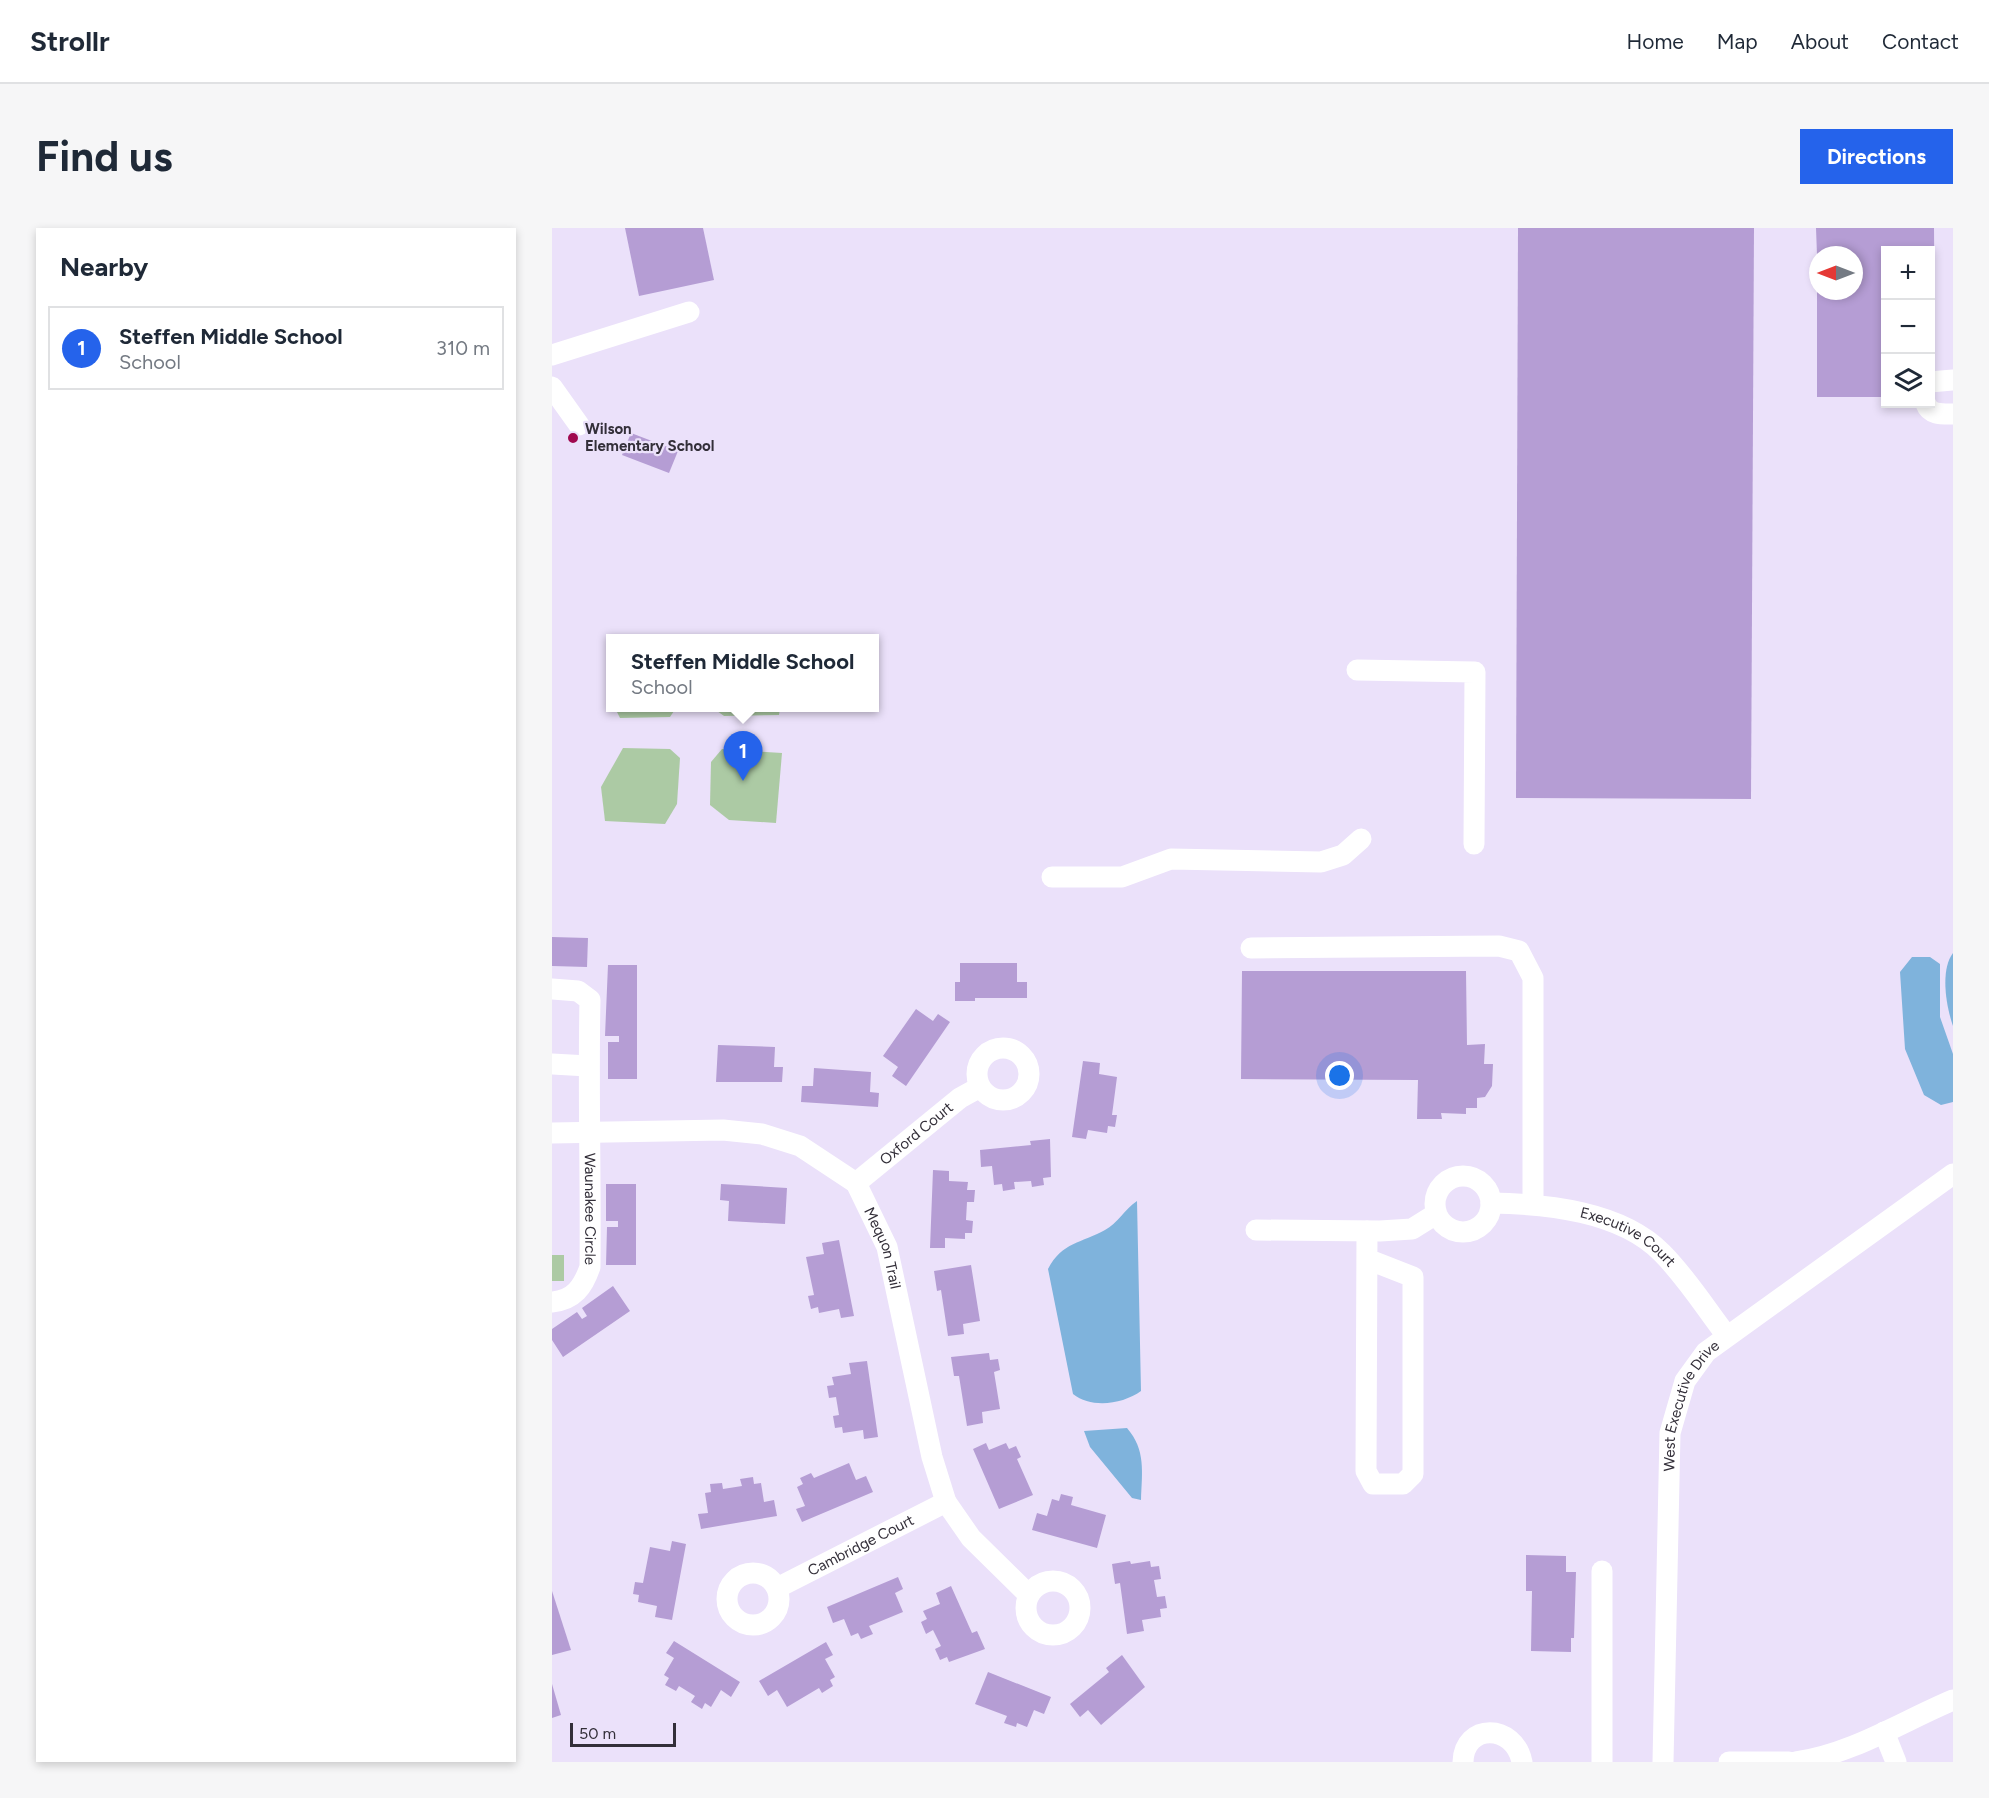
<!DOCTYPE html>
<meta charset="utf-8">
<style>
:root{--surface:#fff;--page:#f6f6f7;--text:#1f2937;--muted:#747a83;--line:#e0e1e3;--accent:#2563eb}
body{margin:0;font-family:Figtree,sans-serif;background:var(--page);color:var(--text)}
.controls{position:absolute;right:18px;top:18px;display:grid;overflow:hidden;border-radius:0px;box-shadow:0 3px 9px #0003}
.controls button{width:54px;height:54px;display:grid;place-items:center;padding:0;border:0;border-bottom:2px solid var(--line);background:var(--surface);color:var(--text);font:30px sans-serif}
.compass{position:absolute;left:1257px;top:18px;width:54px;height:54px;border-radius:50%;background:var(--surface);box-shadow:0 3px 9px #0003;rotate:270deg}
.scale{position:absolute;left:18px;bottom:15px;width:106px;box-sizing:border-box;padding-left:6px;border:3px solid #332f39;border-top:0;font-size:16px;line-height:21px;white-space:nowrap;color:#332f39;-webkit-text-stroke:4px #ebe1fa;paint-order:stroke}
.you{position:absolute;left:788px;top:848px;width:21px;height:21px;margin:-15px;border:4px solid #fff;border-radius:50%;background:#1a73e8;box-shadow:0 0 0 9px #1a73e833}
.badge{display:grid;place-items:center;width:39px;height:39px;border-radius:50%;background:var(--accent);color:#fff;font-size:20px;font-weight:700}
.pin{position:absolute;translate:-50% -50px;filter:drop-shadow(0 2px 3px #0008)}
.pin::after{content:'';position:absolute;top:32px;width:21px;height:18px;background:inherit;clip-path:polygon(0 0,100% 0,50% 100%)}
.popup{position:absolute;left:54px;top:406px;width:273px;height:78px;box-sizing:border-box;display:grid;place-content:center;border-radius:0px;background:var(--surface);filter:drop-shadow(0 2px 4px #0005);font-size:20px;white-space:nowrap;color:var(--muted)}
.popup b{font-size:22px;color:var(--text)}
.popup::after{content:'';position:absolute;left:50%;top:100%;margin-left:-12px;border:12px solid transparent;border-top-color:var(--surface)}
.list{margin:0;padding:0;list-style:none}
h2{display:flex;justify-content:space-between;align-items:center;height:78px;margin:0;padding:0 24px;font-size:26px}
h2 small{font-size:20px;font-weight:400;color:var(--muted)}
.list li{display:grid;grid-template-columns:39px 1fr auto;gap:18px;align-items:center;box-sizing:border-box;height:84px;margin:0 12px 12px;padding:0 12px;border:2px solid var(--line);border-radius:0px}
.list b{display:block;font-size:22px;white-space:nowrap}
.list p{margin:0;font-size:20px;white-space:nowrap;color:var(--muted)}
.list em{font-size:20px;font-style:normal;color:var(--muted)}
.icon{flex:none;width:33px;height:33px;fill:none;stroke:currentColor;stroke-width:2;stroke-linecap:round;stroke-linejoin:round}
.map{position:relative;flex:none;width:1401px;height:1534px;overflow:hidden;border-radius:0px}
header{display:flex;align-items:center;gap:36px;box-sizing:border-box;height:84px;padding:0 30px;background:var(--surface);border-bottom:2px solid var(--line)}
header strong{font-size:28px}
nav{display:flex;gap:33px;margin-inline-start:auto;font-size:21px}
.intro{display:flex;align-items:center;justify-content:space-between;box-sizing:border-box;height:144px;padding:0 36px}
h1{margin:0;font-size:42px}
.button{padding:15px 27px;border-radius:0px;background:var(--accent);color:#fff;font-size:21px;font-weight:700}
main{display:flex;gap:36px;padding:0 36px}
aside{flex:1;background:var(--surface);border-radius:0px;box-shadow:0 3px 9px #0003}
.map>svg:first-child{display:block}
.green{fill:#accaa4}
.water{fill:#7fb3dc}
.building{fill:#b59dd4}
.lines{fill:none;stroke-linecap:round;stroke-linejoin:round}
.minor{stroke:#fff;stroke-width:21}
.poi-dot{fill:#a0094f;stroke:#ebe1fa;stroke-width:2}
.labels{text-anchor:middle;stroke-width:4.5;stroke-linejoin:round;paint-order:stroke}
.poi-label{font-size:15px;font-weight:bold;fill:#332f39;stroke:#ebe1fa;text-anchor:start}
.street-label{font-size:15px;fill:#332f39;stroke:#ebe1fa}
</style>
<header>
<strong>Strollr</strong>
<nav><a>Home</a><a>Map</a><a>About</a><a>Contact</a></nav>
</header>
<div class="intro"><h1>Find us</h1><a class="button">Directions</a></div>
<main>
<aside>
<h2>Nearby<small></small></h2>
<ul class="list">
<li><span class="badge">1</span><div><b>Steffen Middle School</b><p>School</p></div><em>310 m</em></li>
</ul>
</aside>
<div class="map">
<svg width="1401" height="1534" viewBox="0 0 1401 1534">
<rect width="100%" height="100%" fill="#ebe1fa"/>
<!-- green -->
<g class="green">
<path d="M 63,480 L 124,480 L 118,489 L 68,490 Z"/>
<path d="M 161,480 L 228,480 L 227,487 L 172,488 Z"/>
<path d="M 71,520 L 118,521 L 128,530 L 125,576 L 113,596 L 53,593 L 49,559 Z"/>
<path d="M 170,521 L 230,525 L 224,595 L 177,592 L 158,577 L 159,534 Z"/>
<rect x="0" y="1027" width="12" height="26"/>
</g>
<!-- water -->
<g class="water">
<path d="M 1401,725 L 1401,798 C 1394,778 1388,742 1401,725 Z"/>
<path d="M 1360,729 L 1378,729 L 1388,736 L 1388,789 L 1401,826 L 1401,874 L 1389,877 L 1372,867 L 1353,821 L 1348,744 Z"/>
<path d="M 585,973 L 589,1163 C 571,1176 540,1181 521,1166 L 496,1041 C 510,1014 530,1015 553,1002 C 565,996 573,981 585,973 Z"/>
<path d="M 575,1200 C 594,1222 590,1244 589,1272 L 580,1270 L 538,1219 L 532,1203 Z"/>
</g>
<!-- building -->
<g class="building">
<path d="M 73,0 L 151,0 L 162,52 L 87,68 Z"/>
<path d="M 966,0 L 1202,0 L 1199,571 L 964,570 Z"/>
<path d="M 1264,0 L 1382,0 L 1383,136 L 1378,136 L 1378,22 L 1334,22 L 1334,169 L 1265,169 L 1265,63 L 1302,63 L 1302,27 L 1265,27 Z"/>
<path d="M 79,205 L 126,223 L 117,245 L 70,227 Z"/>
<path d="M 0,709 L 36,710 L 35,739 L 0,738 Z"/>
<path d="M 408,735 L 465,735 L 465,754 L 475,754 L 475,770 L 423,770 L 423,773 L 403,773 L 403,754 L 408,754 Z"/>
<path d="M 56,737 L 85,737 L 85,851 L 56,851 L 56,814 L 67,814 L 67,808 L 53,808 Z"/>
<path d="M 690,743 L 914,743 L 915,817 L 933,816 L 932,836 L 941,836 L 940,858 L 933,869 L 925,870 L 925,880 L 914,880 L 914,886 L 889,885 L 890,891 L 865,891 L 866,852 L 689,851 Z"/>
<path d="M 364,781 L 381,793 L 386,786 L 398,794 L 354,858 L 340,848 L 346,839 L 331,828 Z"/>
<path d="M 166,817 L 223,819 L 222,839 L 231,839 L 230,854 L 164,854 Z"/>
<path d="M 531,833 L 548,835 L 547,846 L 565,849 L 560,887 L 565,887 L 563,899 L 556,898 L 555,905 L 536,902 L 534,911 L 520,909 Z"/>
<path d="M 262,840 L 319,844 L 318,864 L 327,865 L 326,879 L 249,874 L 250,858 L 261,858 Z"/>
<path d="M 498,911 L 499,949 L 491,950 L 492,957 L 480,959 L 479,953 L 462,954 L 463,961 L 451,963 L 450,956 L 442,957 L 440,938 L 429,939 L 428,922 L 479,917 L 478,913 Z"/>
<path d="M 381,942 L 397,943 L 397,953 L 416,954 L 415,962 L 423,962 L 422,974 L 415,974 L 414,992 L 421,993 L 420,1005 L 413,1005 L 413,1011 L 393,1010 L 393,1020 L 378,1020 Z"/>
<path d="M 54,956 L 84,956 L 84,1037 L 54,1037 L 55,999 L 66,999 L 66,993 L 54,993 Z"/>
<path d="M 169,956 L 235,960 L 233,996 L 176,993 L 177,973 L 168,972 Z"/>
<path d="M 287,1012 L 302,1088 L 289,1090 L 287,1081 L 267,1085 L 266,1079 L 259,1081 L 256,1068 L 262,1067 L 254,1029 L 272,1026 L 270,1015 Z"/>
<path d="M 419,1037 L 428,1093 L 411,1096 L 412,1106 L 396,1108 L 389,1062 L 385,1063 L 382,1043 Z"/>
<path d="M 61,1058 L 78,1083 L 11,1129 L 0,1112 L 0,1101 L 25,1084 L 30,1091 L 35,1088 L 30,1080 Z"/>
<path d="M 437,1125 L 438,1132 L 446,1131 L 448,1142 L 442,1144 L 448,1181 L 430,1184 L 431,1195 L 415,1198 L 407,1148 L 402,1148 L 399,1129 Z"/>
<path d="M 315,1133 L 326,1209 L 312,1211 L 311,1202 L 291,1205 L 290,1199 L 283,1200 L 281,1188 L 287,1187 L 284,1169 L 277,1170 L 275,1158 L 282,1157 L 280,1149 L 299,1146 L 297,1135 Z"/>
<path d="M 434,1215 L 437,1222 L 454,1215 L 457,1221 L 464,1218 L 469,1229 L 465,1231 L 481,1267 L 447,1281 L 421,1221 Z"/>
<path d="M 297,1235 L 304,1252 L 314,1248 L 321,1264 L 250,1294 L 244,1281 L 253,1278 L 245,1259 L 251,1256 L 248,1250 L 259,1245 L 262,1250 Z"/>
<path d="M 201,1249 L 202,1256 L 209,1255 L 212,1274 L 222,1272 L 225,1288 L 149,1301 L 146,1286 L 156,1285 L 153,1265 L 159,1264 L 158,1256 L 170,1255 L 171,1261 L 190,1258 L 188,1251 Z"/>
<path d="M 509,1266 L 521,1269 L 519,1277 L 554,1287 L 545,1320 L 480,1302 L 485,1285 L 495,1288 L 500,1271 L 507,1273 Z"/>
<path d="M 120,1313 L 134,1316 L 120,1392 L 103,1389 L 105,1378 L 86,1374 L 87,1367 L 81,1366 L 83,1354 L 91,1355 L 98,1319 L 118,1323 Z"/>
<path d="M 974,1327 L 1014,1328 L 1014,1344 L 1024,1344 L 1022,1410 L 1019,1410 L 1019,1424 L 979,1423 L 980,1363 L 974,1363 Z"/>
<path d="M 578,1333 L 579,1336 L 598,1333 L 599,1339 L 607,1338 L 609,1351 L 602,1352 L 605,1369 L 613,1368 L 615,1380 L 608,1381 L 609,1389 L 590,1392 L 592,1403 L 575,1406 L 568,1355 L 563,1356 L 560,1336 Z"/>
<path d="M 346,1349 L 351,1361 L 343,1365 L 351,1384 L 317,1398 L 321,1406 L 309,1411 L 306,1405 L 299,1408 L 292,1391 L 281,1395 L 275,1379 Z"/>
<path d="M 399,1358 L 420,1405 L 425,1403 L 433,1421 L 397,1434 L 395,1429 L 388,1432 L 383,1421 L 389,1418 L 381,1402 L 374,1406 L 369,1394 L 375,1391 L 371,1383 L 388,1376 L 384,1365 Z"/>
<path d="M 0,1363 L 19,1422 L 0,1427 Z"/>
<path d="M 122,1413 L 188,1454 L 179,1469 L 169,1462 L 159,1479 L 153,1475 L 150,1481 L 139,1474 L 143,1468 L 127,1458 L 124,1463 L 113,1457 L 117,1450 L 112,1447 L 122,1430 L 114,1425 Z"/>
<path d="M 274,1414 L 281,1427 L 273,1431 L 283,1449 L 278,1452 L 281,1458 L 270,1465 L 267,1460 L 235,1479 L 225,1462 L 216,1468 L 207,1453 Z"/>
<path d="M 570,1427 L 593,1459 L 549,1497 L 536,1482 L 528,1489 L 518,1476 L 557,1444 L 554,1440 Z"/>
<path d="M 436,1444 L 499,1469 L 492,1486 L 482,1482 L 475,1499 L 465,1495 L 464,1499 L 452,1495 L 455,1488 L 423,1476 Z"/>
<path d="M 0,1456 L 9,1487 L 0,1490 Z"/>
</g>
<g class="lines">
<!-- minor -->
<g class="minor">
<path d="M 0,127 L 137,84"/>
<path d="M 1378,154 L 1401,152"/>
<path d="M 0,159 L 27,197"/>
<path d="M 1374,176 C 1378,187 1390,186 1401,186"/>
<path d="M 805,442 L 923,444 L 922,616"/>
<path d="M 500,649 L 570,649 L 619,631 L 769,634 L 791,627 L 809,611"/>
<path d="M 699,720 L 947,718 L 967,723 L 981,750 L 981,976"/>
<path id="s1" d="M 0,761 L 26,763 L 38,772 C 36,861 39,950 38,1039 C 31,1059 22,1072 0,1074"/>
<circle cx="451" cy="846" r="26"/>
<path d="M 0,836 L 36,838"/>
<path id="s2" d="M 0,905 L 171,902 L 210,906 L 248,918 L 304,955 L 335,1019 L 380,1229 L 394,1274 L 419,1310 L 477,1367"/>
<circle cx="911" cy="976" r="28"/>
<path id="s3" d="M 304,955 L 408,870 L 428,859"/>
<path id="s4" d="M 939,975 C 994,976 1069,983 1110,1025 C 1135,1050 1154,1081 1175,1108"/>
<path d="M 704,1002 L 828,1003 L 860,1001 L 884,986"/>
<path d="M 815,1003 L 814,1243 L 821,1256 L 851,1256 L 861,1246 L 861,1049 L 815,1031"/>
<path d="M 1050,1343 L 1050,1534"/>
<circle cx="201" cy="1371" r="26"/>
<circle cx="501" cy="1380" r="27"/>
<path id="s5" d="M 225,1360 L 394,1274"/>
<path d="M 1332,1504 L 1344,1534"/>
<path d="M 911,1534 C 912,1495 962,1495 970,1534"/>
<path id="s6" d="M 1111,1534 L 1118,1205 L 1133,1153 L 1154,1124 L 1401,946"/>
<path d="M 1177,1534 L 1237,1534"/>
<path d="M 1244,1534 C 1300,1526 1349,1494 1401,1472"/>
</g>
</g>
<!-- markers -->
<circle class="poi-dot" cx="21" cy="210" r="6"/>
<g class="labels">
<!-- poi labels -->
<g class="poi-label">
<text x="33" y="206">Wilson<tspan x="33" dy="17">Elementary School</tspan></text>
</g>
<!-- street labels -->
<g class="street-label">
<text dy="5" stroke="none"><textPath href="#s3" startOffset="78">Oxford Court</textPath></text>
<text dy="5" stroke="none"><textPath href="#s1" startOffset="250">Waunakee Circle</textPath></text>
<text dy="5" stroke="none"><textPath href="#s4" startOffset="144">Executive Court</textPath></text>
<text dy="5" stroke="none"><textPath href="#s2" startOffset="388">Mequon Trail</textPath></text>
<text dy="5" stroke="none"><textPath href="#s6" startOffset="362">West Executive Drive</textPath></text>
<text dy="5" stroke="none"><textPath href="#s5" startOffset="94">Cambridge Court</textPath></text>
</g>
</g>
</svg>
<div class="controls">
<button>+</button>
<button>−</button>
<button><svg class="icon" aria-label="layers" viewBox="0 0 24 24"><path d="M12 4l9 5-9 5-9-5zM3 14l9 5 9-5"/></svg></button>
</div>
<svg class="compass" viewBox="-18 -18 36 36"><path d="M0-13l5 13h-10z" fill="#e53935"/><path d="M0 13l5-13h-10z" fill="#747a83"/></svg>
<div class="scale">50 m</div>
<div class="you"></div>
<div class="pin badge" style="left:191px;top:553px">1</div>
<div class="popup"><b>Steffen Middle School</b>School</div>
</div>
</main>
